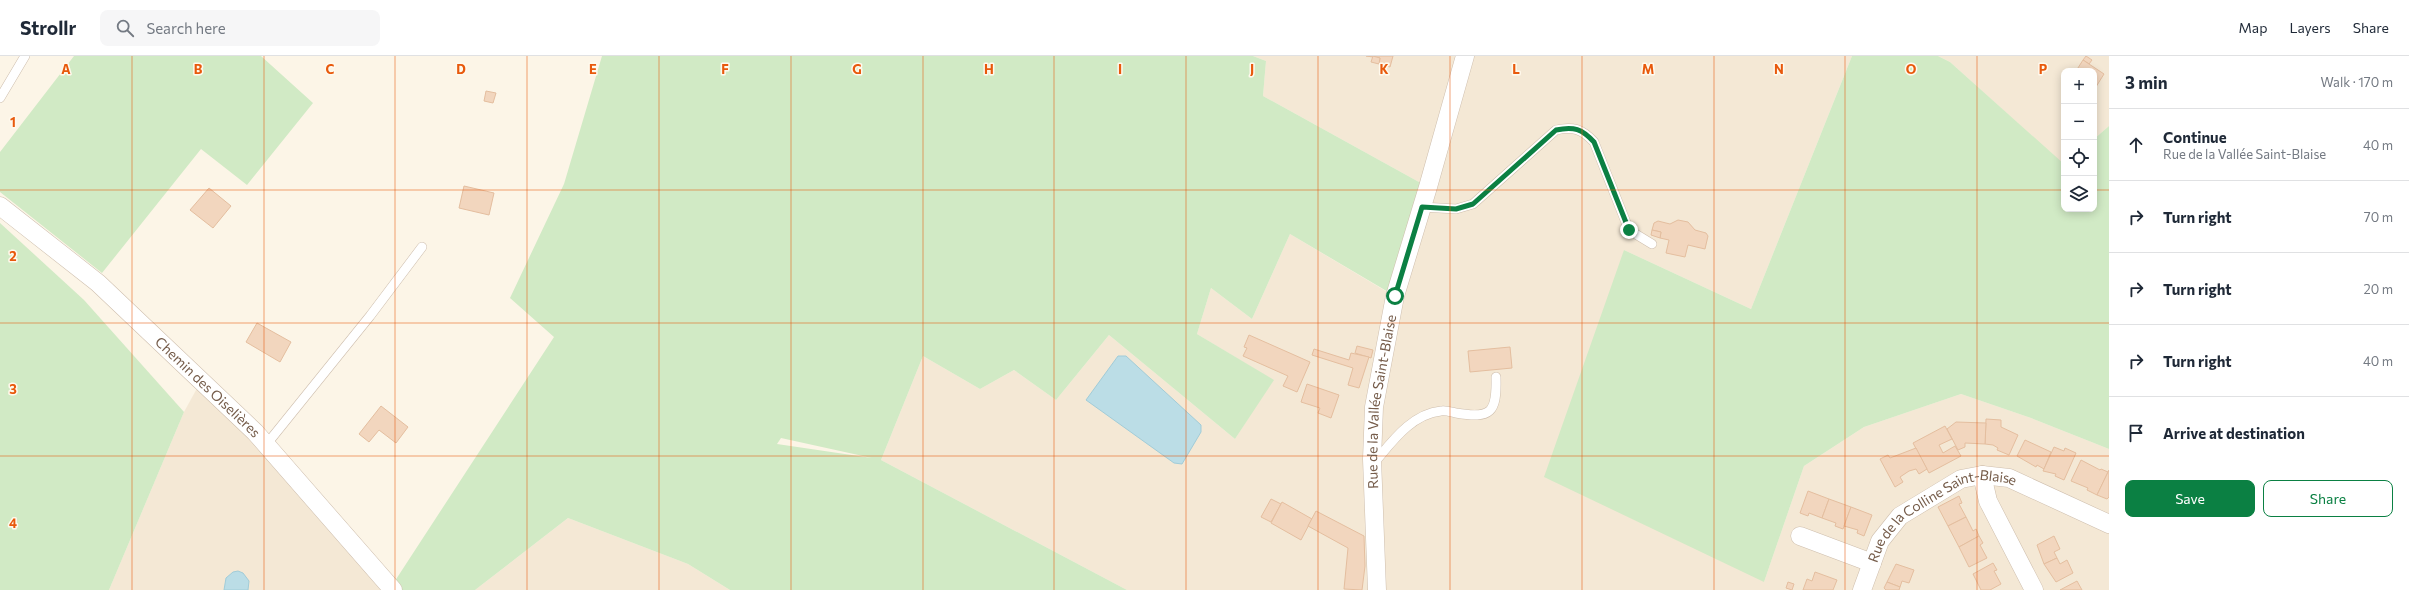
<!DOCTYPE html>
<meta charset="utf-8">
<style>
:root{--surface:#fff;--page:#f6f6f7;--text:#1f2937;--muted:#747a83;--line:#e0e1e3;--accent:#0b8043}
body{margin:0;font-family:Commissioner,sans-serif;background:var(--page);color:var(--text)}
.controls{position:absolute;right:12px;top:12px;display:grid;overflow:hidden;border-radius:8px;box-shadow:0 2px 10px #0003}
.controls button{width:36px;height:36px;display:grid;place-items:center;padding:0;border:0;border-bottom:1px solid var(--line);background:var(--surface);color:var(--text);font:20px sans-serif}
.stop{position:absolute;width:12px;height:12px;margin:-9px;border:3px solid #0b8043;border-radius:50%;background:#fff}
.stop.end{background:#0b8043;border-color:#fff;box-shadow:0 1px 4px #0008}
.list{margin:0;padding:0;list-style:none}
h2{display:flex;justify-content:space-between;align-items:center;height:52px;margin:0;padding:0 16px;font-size:17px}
h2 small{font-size:13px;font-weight:400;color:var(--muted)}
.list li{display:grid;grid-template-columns:26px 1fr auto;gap:12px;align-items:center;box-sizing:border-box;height:72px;padding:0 16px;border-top:1px solid var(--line)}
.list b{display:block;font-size:15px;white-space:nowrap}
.list p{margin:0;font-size:13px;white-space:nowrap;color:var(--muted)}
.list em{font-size:13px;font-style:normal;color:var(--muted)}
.actions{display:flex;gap:8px;padding:12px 16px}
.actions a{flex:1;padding:9px 0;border:1px solid var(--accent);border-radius:8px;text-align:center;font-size:14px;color:var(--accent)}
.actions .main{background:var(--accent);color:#fff}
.icon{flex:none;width:22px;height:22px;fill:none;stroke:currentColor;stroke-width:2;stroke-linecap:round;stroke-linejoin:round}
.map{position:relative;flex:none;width:2109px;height:534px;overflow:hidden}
header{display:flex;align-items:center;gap:24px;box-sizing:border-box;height:56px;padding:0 20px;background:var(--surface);border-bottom:1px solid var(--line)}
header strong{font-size:19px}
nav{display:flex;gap:22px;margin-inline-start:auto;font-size:14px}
.search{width:280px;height:36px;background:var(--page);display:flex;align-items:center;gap:10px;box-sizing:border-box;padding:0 14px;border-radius:8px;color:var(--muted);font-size:15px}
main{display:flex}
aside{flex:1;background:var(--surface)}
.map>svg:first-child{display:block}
.residential{fill:#f4e8d5}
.green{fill:#d1eac5;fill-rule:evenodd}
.water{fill:#bbdde6;stroke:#a1ccd8}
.building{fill:#f2d6be;stroke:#e4be9f}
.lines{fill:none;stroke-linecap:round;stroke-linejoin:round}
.lane-casing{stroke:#cebead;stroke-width:10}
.street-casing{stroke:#cebead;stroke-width:19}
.lane{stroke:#fff;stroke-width:9}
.street{stroke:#fff;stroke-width:18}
.route{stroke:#0b8043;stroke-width:5}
.grid{fill:none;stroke:#e8590c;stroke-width:1;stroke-opacity:0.55}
.labels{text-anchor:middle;stroke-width:3;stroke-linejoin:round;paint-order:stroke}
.street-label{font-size:14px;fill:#765d4b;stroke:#fff9ed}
.grid-label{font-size:13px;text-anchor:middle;font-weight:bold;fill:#e8590c;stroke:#fff9ed;stroke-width:3;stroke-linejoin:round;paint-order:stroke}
</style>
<header>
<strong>Strollr</strong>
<div class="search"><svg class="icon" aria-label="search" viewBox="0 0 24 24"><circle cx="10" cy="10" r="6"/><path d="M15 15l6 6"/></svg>Search here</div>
<nav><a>Map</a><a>Layers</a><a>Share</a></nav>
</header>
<main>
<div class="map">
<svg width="2109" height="534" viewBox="0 0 2109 534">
<rect width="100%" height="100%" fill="#fcf5e7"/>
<!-- residential -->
<g class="residential">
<path d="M 1253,0 L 1852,0 L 1751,253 L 1624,194 L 1764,526 L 1804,410 L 1864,371 L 1961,338 L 2031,362 L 2109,393 L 2109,534 L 1127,534 L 881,404 L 923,300 L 980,333 L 1014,314 L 1056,344 L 1109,279 L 1235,383 L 1273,324 L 1197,278 L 1211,232 L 1252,263 L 1290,178 L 1394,240 L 1428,131 L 1263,40 L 1266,5 Z"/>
<path d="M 1938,0 L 2109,0 L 2109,70 L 2094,83 L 2094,15 L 2064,15 L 2063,108 L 1950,6 Z"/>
<path d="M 201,325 L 393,534 L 109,534 L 184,356 Z"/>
<path d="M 568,462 L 688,508 L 730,534 L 475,534 Z"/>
</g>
<!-- green -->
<g class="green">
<path d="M 74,0 L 261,0 L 313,47 L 247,129 L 201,93 L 102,217 L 0,136 L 0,96 Z"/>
<path d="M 602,0 L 1253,0 L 1266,5 L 1263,40 L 1428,131 L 1395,240 L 1290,178 L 1252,263 L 1211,232 L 1197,278 L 1274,324 L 1235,383 L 1109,279 L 1056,344 L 1014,314 L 980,333 L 923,300 L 881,404 L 1127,534 L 730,534 L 688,508 L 568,462 L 475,534 L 393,534 L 391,531 L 554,281 L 510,242 L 564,128 ZM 781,382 L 872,402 L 777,388 Z"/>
<path d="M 1852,0 L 1938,0 L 1950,6 L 2064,108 L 2064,153 L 2094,153 L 2094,83 L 2109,70 L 2109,393 L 2031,362 L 1961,338 L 1864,371 L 1804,410 L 1764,526 L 1544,421 L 1624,194 L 1751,253 Z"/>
<path d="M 0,167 L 84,244 L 184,356 L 109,534 L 0,534 Z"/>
</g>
<!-- water -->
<g class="water">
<path d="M 1118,300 L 1126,300 L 1201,369 L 1201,376 L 1182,408 L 1174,407 L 1086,344 Z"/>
<path d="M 238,515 L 243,517 L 249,525 L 248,534 L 224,534 L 226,522 L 233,516 Z"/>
</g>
<!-- building -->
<g class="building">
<path d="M 1366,0 L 1393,0 L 1390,11 L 1379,8 L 1380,2 Z"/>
<path d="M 1373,0 L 1380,2 L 1379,8 L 1371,6 Z"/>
<path d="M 2086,0 L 2092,4 L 2089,8 L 2083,4 Z"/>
<path d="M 2083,4 L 2104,18 L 2094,34 L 2094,15 L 2076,15 Z"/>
<path d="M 486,35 L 496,37 L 493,47 L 484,45 Z"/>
<path d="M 464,130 L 494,137 L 489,159 L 459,152 Z"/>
<path d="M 209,132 L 231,150 L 213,172 L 190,154 Z"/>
<path d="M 1678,164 L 1688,166 L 1695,174 L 1706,177 L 1708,180 L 1705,193 L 1688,189 L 1685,201 L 1666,197 L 1669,184 L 1660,182 L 1661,176 L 1652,174 L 1654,167 L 1658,165 L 1670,168 Z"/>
<path d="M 1652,174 L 1661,176 L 1660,182 L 1651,179 Z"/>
<path d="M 257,267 L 291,286 L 280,306 L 246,286 Z"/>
<path d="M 1249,279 L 1310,306 L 1297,336 L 1283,330 L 1288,320 L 1243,300 L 1247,292 L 1244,291 Z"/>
<path d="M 1357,290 L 1373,294 L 1371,302 L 1355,297 Z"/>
<path d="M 1510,291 L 1512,312 L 1470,316 L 1468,295 Z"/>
<path d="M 1314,293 L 1349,304 L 1351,297 L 1369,301 L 1359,332 L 1348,329 L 1353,312 L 1312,299 Z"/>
<path d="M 1307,328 L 1339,339 L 1331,362 L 1318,357 L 1320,352 L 1301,346 Z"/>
<path d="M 381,350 L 408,371 L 396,387 L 379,374 L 369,386 L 359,378 Z"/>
<path d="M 1986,363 L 2001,364 L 2001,371 L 2018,379 L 2009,399 L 1997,394 L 1998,392 L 1993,389 L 1985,388 Z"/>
<path d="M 1956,366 L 1986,367 L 1985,388 L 1965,387 L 1965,391 L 1958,394 L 1947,373 Z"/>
<path d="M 1945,370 L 1952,383 L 1939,389 L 1943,397 L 1955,390 L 1961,400 L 1929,417 L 1913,387 Z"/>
<path d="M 2025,384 L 2051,396 L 2044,413 L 2037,409 L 2036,411 L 2017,400 Z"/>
<path d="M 2054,391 L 2064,395 L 2065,392 L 2076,397 L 2064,424 L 2055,420 L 2056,418 L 2043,415 Z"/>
<path d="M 1916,392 L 1927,413 L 1919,418 L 1916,413 L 1909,415 L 1900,421 L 1903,426 L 1895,431 L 1880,403 L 1888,399 L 1890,402 Z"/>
<path d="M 2081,404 L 2100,414 L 2101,413 L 2108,416 L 2097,439 L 2087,434 L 2088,432 L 2071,425 Z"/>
<path d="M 2109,414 L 2109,441 L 2107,443 L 2097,439 Z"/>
<path d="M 1808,435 L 1829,443 L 1822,462 L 1809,457 L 1808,460 L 1800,457 Z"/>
<path d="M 1959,440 L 1962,447 L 1959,448 L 1966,461 L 1948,470 L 1938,451 Z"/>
<path d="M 1271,443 L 1281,448 L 1271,466 L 1261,461 Z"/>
<path d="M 1829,443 L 1851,451 L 1843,473 L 1835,470 L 1836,467 L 1822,462 Z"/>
<path d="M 1282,446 L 1312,463 L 1301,484 L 1271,467 Z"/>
<path d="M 1851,451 L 1872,459 L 1864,480 L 1857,477 L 1858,474 L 1844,470 Z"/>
<path d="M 1316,455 L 1364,480 L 1365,510 L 1362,534 L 1344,533 L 1348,492 L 1308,470 Z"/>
<path d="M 1966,461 L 1973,475 L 1976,473 L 1979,480 L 1959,491 L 1948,470 Z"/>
<path d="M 1979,480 L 1983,487 L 1980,489 L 1987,502 L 1969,511 L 1959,491 Z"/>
<path d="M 2054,480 L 2060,493 L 2054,496 L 2057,502 L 2044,508 L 2037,489 Z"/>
<path d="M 2057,502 L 2060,508 L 2067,504 L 2073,517 L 2056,526 L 2044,508 Z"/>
<path d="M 1993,507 L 1997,514 L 1994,515 L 2001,528 L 1990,534 L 1981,534 L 1973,518 Z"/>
<path d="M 1896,508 L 1914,514 L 1909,527 L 1902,525 L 1900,531 L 1887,526 Z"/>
<path d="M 1815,516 L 1837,524 L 1833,534 L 1803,534 L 1807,523 L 1812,525 Z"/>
<path d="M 2077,525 L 2082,534 L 2060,534 Z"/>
<path d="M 1788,526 L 1794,528 L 1792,534 L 1786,532 Z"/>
<path d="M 1887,526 L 1900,531 L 1899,534 L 1886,534 L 1884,532 Z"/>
</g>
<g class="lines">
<!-- lane casing -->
<g class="lane-casing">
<g id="lane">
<path d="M 0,42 L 25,0"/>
<path d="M 1422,151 L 1456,153 L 1473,148 L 1556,74 C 1573,70 1582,73 1594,86 L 1629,174 L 1652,188"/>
<path d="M 266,389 L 370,260 L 422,191"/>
<path d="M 1374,407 C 1391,387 1411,358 1441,355 C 1445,354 1451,356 1456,357 C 1491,363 1497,357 1496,321"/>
</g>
</g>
<!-- street casing -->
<g class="street-casing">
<g id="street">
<path id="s1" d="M 0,150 L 98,227 L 255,376 L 393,534"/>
<path d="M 1982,419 L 1988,445 L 2034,534"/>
<path d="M 1800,480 L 1872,507"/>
<path id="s2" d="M 1377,534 L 1372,403 L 1374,351 L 1395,240 L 1428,131 L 1465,0"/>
<path id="s3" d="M 1862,534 L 1880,485 L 1900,460 L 1961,423 L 1982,419 L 2009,422 L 2109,468"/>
</g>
</g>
<!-- lane -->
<use href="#lane" class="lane"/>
<!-- street -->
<use href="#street" class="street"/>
</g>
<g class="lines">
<!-- route -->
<path class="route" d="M 1395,240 L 1422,151 L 1456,153 L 1473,148 L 1556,74 C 1574,70 1582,73 1594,86 L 1629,174"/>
</g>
<!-- grid -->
<path class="grid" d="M 132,0 L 132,534M 264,0 L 264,534M 395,0 L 395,534M 527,0 L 527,534M 659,0 L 659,534M 791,0 L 791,534M 923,0 L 923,534M 1054,0 L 1054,534M 1186,0 L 1186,534M 1318,0 L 1318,534M 1450,0 L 1450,534M 1582,0 L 1582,534M 1714,0 L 1714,534M 1845,0 L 1845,534M 1977,0 L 1977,534M 0,134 L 2064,134M 2094,134 L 2109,134M 0,267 L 2109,267M 0,400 L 2109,400"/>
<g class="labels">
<!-- street labels -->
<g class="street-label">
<text dy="5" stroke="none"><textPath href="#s1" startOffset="276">Chemin des Oiselières</textPath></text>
<text dy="5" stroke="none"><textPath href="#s2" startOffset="189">Rue de la Vallée Saint-Blaise</textPath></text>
<text dy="5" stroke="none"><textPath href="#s3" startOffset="121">Rue de la Colline Saint-Blaise</textPath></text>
</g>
</g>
<g class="grid-label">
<text x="66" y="18">A</text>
<text x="198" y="18">B</text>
<text x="330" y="18">C</text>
<text x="461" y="18">D</text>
<text x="593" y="18">E</text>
<text x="725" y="18">F</text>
<text x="857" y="18">G</text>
<text x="989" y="18">H</text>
<text x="1120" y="18">I</text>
<text x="1252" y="18">J</text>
<text x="1384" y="18">K</text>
<text x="1516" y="18">L</text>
<text x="1648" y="18">M</text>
<text x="1779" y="18">N</text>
<text x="1911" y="18">O</text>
<text x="2043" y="18">P</text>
<text x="13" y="71">1</text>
<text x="13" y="205">2</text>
<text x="13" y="338">3</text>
<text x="13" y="472">4</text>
</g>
</svg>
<div class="controls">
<button>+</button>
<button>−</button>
<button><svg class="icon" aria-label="locate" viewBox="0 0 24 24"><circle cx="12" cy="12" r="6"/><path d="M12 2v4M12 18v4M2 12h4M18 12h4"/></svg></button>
<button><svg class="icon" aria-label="layers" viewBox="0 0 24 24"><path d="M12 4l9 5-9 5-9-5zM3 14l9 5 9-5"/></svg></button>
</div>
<div class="stop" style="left:1395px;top:240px"></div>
<div class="stop end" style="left:1629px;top:174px"></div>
</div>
<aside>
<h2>3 min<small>Walk · 170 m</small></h2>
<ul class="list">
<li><svg class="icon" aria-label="ahead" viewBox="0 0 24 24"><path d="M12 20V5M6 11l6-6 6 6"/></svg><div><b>Continue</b><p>Rue de la Vallée Saint-Blaise</p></div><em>40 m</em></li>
<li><svg class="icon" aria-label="right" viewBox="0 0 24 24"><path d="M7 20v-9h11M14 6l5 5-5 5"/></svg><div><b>Turn right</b></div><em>70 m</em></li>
<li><svg class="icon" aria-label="right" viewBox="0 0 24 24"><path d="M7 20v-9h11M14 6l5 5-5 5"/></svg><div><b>Turn right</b></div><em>20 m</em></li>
<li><svg class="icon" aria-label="right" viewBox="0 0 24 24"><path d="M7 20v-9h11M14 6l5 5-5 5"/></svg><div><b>Turn right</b></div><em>40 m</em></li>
<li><svg class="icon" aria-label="arrive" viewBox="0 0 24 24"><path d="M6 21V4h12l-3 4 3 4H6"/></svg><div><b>Arrive at destination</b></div></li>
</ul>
<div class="actions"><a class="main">Save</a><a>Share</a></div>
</aside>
</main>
